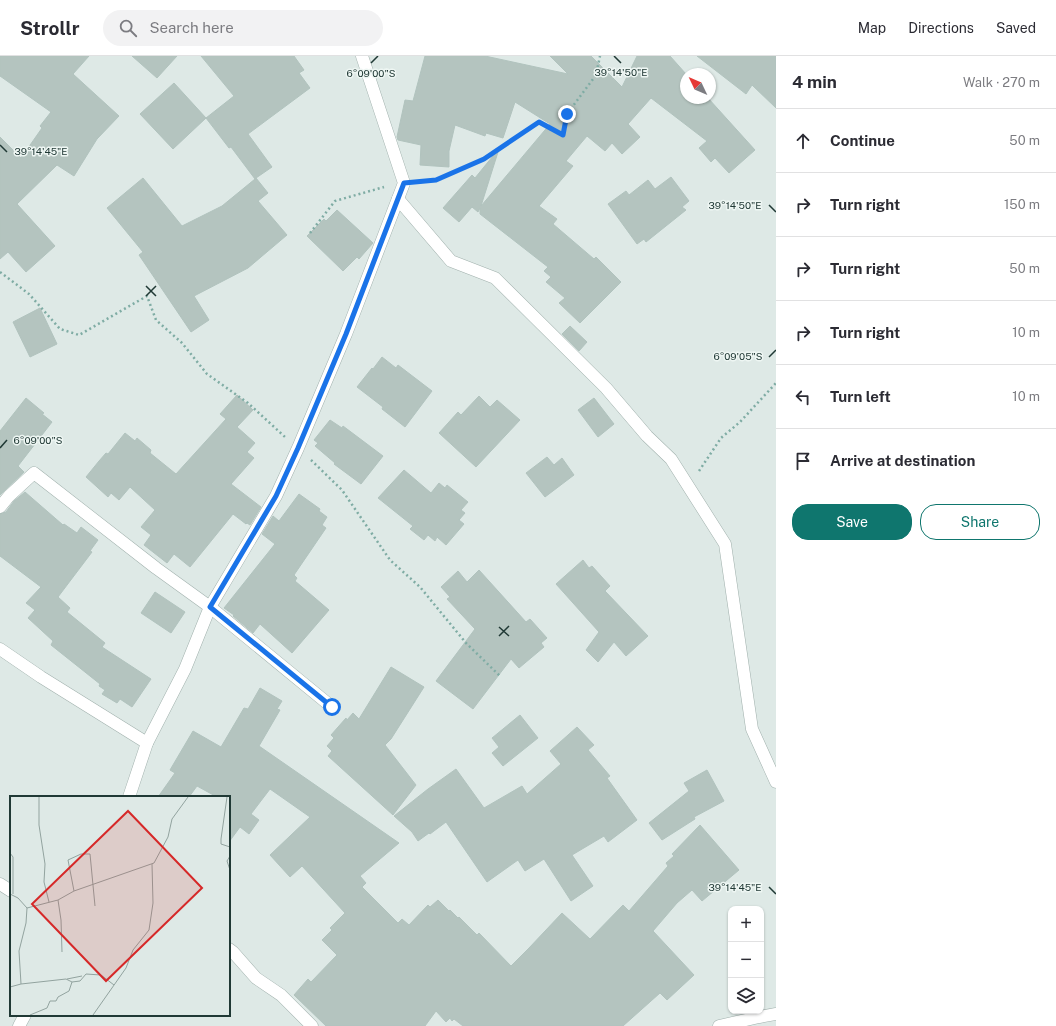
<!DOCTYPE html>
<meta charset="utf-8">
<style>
:root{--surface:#fff;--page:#f2f2f3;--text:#2b2b33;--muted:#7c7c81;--line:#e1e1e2;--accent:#0f766e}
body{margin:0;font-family:"Public Sans",sans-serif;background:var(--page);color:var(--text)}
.controls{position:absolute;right:12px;bottom:12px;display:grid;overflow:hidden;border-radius:8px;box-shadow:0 1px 3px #0004}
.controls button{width:36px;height:36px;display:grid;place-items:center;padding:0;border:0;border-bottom:1px solid var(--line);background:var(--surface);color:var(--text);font:20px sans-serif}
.compass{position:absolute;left:680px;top:12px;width:36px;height:36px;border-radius:50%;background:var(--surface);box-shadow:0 1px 3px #0004;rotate:314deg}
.stop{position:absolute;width:12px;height:12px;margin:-9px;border:3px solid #1a73e8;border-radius:50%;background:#fff}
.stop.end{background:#1a73e8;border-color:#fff;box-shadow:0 1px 4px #0008}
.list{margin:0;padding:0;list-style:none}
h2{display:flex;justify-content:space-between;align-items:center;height:52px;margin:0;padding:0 16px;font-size:17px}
h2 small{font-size:13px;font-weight:400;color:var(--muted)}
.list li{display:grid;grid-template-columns:26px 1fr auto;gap:12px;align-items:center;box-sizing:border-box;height:64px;padding:0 16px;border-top:1px solid var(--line)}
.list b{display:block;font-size:15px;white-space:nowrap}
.list em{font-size:13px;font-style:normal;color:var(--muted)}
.actions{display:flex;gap:8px;padding:12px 16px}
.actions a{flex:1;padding:9px 0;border:1px solid var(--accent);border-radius:16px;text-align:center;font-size:14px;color:var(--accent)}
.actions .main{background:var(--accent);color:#fff}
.icon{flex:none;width:22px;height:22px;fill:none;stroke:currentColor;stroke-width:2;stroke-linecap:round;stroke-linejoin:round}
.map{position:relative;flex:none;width:776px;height:970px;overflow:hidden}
header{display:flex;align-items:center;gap:24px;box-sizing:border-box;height:56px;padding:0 20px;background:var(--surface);border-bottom:1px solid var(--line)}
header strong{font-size:19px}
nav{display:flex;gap:22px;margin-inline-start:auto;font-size:14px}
.search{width:280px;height:36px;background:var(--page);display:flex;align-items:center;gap:10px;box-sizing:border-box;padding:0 14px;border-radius:22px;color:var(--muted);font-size:15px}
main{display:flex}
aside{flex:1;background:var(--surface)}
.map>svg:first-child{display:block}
.building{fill:#b4c4bf;stroke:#b1c3be}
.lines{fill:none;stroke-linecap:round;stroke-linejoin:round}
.street-casing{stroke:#a1b1ad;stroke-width:13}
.path{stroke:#7faca4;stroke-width:2.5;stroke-dasharray:2 3;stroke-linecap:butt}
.street{stroke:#fff;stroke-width:12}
.route{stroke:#1a73e8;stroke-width:5}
.ticks{fill:none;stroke:#203935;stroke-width:1.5}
.inset-road{fill:none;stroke:#92a39f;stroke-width:1}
.view{fill:#d62828;fill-opacity:0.15;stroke:#d62828;stroke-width:2}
.inset-edge{fill:none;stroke:#203935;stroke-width:2}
.ticks-label{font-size:10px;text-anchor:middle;fill:#203935;stroke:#eef6f3;stroke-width:3;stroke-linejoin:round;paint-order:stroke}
</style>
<header>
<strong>Strollr</strong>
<div class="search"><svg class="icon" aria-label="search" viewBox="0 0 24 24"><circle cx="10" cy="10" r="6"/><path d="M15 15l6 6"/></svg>Search here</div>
<nav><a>Map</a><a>Directions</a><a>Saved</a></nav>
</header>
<main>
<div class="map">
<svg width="776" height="970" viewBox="0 0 776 970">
<rect width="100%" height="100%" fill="#dee9e6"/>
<!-- building -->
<g class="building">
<path d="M 0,0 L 89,0 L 73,18 L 119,60 L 97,83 L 74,120 L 57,109 L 17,148 L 55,190 L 26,216 L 8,196 L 0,203 L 0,81 L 21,102 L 42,72 L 40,70 L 51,56 L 0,20 Z"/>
<path d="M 132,0 L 177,0 L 157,22 Z"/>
<path d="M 201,0 L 294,0 L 304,14 L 299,17 L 310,32 L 248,78 L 272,111 L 256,122 L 268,137 L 258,145 L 287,179 L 248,212 L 194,240 L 209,264 L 191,276 L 139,199 L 143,196 L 107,152 L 143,122 L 182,170 L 222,150 L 255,123 L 231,91 L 229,92 L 206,62 L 234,40 Z"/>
<path d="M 425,0 L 485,0 L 568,18 L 550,0 L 591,0 L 622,31 L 637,0 L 670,0 L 686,18 L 686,42 L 708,42 L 755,94 L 729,117 L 715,102 L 711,106 L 699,92 L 707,85 L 651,42 L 628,68 L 640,81 L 622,98 L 612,87 L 605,95 L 587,80 L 566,105 L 573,110 L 539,150 L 557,163 L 553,168 L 594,203 L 596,201 L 621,226 L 580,267 L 559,247 L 565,242 L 546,226 L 551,221 L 544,215 L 548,211 L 480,158 L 480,152 L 478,156 L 472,151 L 459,166 L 443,152 L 472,119 L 475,122 L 497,95 L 498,96 L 481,150 L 550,68 L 515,46 L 503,82 L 486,77 L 485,80 L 455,69 L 449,95 L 449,111 L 420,109 L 421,89 L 398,84 L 397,81 L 405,44 L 413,45 Z"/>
<path d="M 697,0 L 776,0 L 776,52 L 752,29 L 746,38 Z"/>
<path d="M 174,27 L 206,62 L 173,93 L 140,58 Z"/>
<path d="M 671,121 L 689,145 L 682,151 L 686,154 L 646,186 L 644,183 L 637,188 L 608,148 L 626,135 L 629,139 L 648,124 L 655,133 Z"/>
<path d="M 337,154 L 373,187 L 359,203 L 357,201 L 343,215 L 307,180 L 324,163 L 326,165 Z"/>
<path d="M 40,252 L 57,288 L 30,301 L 13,266 Z"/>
<path d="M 570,270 L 587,286 L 579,295 L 562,278 Z"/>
<path d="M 382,301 L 396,312 L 398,309 L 432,335 L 405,371 L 382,353 L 383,351 L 357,331 L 372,312 L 373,313 Z"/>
<path d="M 237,339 L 253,354 L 237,371 L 255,387 L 247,396 L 254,402 L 231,428 L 261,451 L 250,469 L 247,467 L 246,468 L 233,458 L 190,511 L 174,498 L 167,507 L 144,489 L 151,479 L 141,471 L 155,454 L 130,431 L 119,444 L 111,437 L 108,441 L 86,421 L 99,405 L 106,397 L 108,398 L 125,377 L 135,385 L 137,382 L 151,394 L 150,397 L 176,418 L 226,363 L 220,358 Z"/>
<path d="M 479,340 L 490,351 L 497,344 L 520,364 L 476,411 L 439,377 L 458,356 L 461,359 Z"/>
<path d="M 26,342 L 44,357 L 42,358 L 52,366 L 18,410 L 24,416 L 0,439 L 0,375 Z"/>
<path d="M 594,342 L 614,368 L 598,381 L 578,354 Z"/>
<path d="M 330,364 L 342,372 L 343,370 L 383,400 L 361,428 L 334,408 L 335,407 L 315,390 L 318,387 L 314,384 Z"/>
<path d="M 547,401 L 554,409 L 562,402 L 574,419 L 545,441 L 526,417 Z"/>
<path d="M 404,414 L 431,437 L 439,427 L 445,432 L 447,429 L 468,446 L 461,454 L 465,457 L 459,464 L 464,468 L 446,489 L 437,481 L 435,485 L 428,479 L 424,484 L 410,473 L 413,470 L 378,442 Z"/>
<path d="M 25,436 L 63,469 L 64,468 L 77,477 L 81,471 L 98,484 L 90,495 L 92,496 L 58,541 L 70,552 L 67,556 L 105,587 L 102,591 L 151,623 L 132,651 L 120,643 L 117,647 L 102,638 L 105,634 L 99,630 L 100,628 L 51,589 L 53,585 L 28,562 L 35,554 L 26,547 L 41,531 L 0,500 L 0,458 L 6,456 L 14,445 Z"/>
<path d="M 299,438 L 320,453 L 319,455 L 327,461 L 322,469 L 326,472 L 294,519 L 297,522 L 295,525 L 329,554 L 292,597 L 260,568 L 253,577 L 233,560 L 234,559 L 224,552 L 275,488 L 262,478 L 273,460 L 279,465 Z"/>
<path d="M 583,504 L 589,512 L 592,510 L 610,530 L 605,535 L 648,580 L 626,600 L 614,586 L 598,606 L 586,594 L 599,576 L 556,528 Z"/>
<path d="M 479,514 L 526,566 L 530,563 L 547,582 L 541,587 L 544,591 L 519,612 L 511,603 L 473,653 L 436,625 L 475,573 L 447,543 L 450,541 L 441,531 L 458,515 L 467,526 Z"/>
<path d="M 155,536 L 185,556 L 171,577 L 141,557 Z"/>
<path d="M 391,611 L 424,631 L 391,683 L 385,689 L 416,729 L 393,759 L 328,700 L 332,695 L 327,690 L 334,682 L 331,679 L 346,662 L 347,664 L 353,657 L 359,663 Z"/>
<path d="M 260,632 L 282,645 L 277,653 L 280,654 L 259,690 L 399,787 L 360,820 L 366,827 L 362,831 L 398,867 L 402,863 L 409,869 L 428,849 L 430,851 L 438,844 L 449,855 L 450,854 L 458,862 L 459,861 L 477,879 L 479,877 L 511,910 L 529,892 L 562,857 L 590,883 L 623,849 L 629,855 L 668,810 L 666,807 L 674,800 L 672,798 L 700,769 L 739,814 L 702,845 L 692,834 L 677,847 L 653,875 L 694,919 L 667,944 L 660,937 L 623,970 L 463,970 L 454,963 L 452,965 L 450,962 L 446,966 L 436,955 L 425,970 L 326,970 L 294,939 L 308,923 L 311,926 L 337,899 L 322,884 L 332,874 L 330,872 L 345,857 L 302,810 L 290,821 L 270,799 L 310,761 L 270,733 L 251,758 L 259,764 L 249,778 L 240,771 L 229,786 L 229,741 L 217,741 L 197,730 L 189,741 L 158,741 L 175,717 L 170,714 L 193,675 L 221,691 L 244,652 L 248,653 Z"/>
<path d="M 520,659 L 538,682 L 503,710 L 492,697 L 499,691 L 492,682 Z"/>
<path d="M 577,671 L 594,689 L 588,694 L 610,720 L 607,722 L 637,764 L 608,786 L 604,780 L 572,799 L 593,830 L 571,845 L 544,803 L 525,815 L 518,804 L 487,826 L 446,766 L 430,778 L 429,777 L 418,785 L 412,776 L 394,760 L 428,733 L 456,713 L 484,752 L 522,730 L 527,738 L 561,708 L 550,695 Z"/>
<path d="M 707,714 L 724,745 L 694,761 L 695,763 L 662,784 L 649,767 L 689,735 L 684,727 Z"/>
</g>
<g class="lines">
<!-- street casing -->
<g class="street-casing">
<g id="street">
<path d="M 398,143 L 451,205 L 495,222 L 606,332 L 647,380 L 671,403 L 725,488 L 752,673 L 776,726"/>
<path d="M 0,451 L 9,440 L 34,417 L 156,512 L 210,551 L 332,651"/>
<path d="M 0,593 L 41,621 L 147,687"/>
<path d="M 129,741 L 147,687 L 185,613 L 210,551 L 276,440 L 298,392 L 346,278 L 404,127 L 362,0"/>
<path d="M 0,828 L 11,835"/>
<path d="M 229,893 L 233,896 L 256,922 L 281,939 L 312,970"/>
<path d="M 19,970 L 25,959"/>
<path d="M 719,970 L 759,961 L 776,958"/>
</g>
</g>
<!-- path -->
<g class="path">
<path d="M 420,126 L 437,124 L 484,103 L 539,66 L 563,79 L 567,58 L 596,19 L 600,0"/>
<path d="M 310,177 L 335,145 L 384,131"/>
<path d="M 0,216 L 29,238 L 60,273 L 79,279 L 147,240 L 156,264 L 182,287 L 207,318 L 248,347 L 285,381"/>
<path d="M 311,404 L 342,434 L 390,504 L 420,531 L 466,587 L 501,621"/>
<path d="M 699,415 L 721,382 L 740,366 L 776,327"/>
</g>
<!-- street -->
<use href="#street" class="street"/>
</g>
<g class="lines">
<!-- route -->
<path class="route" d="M 332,651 L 210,551 L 276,440 L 298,392 L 346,278 L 404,127 L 436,124 L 484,103 L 539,66 L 563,79 L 567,58"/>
</g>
<!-- ticks -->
<path class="ticks" d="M 614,0 L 621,7M 371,7 L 378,0M 0,89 L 7,96M 769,149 L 776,156M 146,230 L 156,240M 146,240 L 156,230M 769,301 L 776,294M 0,392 L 7,384M 499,571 L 509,580M 499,580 L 509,570M 769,831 L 776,838"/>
<!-- overview -->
<g transform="translate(10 740)">
<rect width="220" height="220" fill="#dee9e6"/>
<path class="inset-road" d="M 29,1 L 29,29 L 35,68 L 34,86 L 39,106M 217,1 L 211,43 L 211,48 L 220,51M 0,57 L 3,61 L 3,98M 220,60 L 217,65 L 220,74M 64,95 L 58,64 L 71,58 L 80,58 L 85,110M 0,98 L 8,102 L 17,112 L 48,104 L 64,95 L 144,67 L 158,41 L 162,23 L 178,1M 48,104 L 51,124 L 52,156M 57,183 L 72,180M 11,188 L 56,183 L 62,186M 0,191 L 11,188 L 9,155 L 16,127 L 17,112M 20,219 L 37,212 L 40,205 L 46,205 L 48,201 L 59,195 L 62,186 L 70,185 L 76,178 L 91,179 L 104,189M 83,219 L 116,172 L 123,154 L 139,134 L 143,107 L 142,68"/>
<path class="view" d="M 118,15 L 192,92 L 96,185 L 22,108 Z"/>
<rect width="220" height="220" class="inset-edge"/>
</g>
<g class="ticks-label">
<text x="621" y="20">39°14'50"E</text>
<text x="371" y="21">6°09'00"S</text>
<text x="41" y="99">39°14'45"E</text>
<text x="735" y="153">39°14'50"E</text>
<text x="738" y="304">6°09'05"S</text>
<text x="38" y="388">6°09'00"S</text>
<text x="735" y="835">39°14'45"E</text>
</g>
</svg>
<div class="controls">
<button>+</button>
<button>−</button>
<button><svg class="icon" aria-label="layers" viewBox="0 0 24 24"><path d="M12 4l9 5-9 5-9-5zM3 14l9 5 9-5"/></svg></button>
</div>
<svg class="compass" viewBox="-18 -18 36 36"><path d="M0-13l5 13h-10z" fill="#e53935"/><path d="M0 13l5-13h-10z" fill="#7c7c81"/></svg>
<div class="stop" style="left:332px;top:651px"></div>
<div class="stop end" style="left:567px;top:58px"></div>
</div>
<aside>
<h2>4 min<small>Walk · 270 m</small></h2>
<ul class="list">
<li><svg class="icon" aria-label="ahead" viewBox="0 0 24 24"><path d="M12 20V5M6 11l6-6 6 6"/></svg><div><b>Continue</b></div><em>50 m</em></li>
<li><svg class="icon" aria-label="right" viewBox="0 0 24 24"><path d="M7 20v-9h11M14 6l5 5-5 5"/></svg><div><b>Turn right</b></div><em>150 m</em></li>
<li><svg class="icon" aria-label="right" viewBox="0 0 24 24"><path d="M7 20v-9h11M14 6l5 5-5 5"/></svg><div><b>Turn right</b></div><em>50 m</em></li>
<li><svg class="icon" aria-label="right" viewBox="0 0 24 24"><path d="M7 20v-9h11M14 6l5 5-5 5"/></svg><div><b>Turn right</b></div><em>10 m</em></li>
<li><svg class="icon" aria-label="left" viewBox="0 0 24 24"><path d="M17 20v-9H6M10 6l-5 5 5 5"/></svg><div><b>Turn left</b></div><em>10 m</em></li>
<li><svg class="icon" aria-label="arrive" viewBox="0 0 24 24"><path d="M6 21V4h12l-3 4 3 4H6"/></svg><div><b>Arrive at destination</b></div></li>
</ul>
<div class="actions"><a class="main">Save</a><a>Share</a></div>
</aside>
</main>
